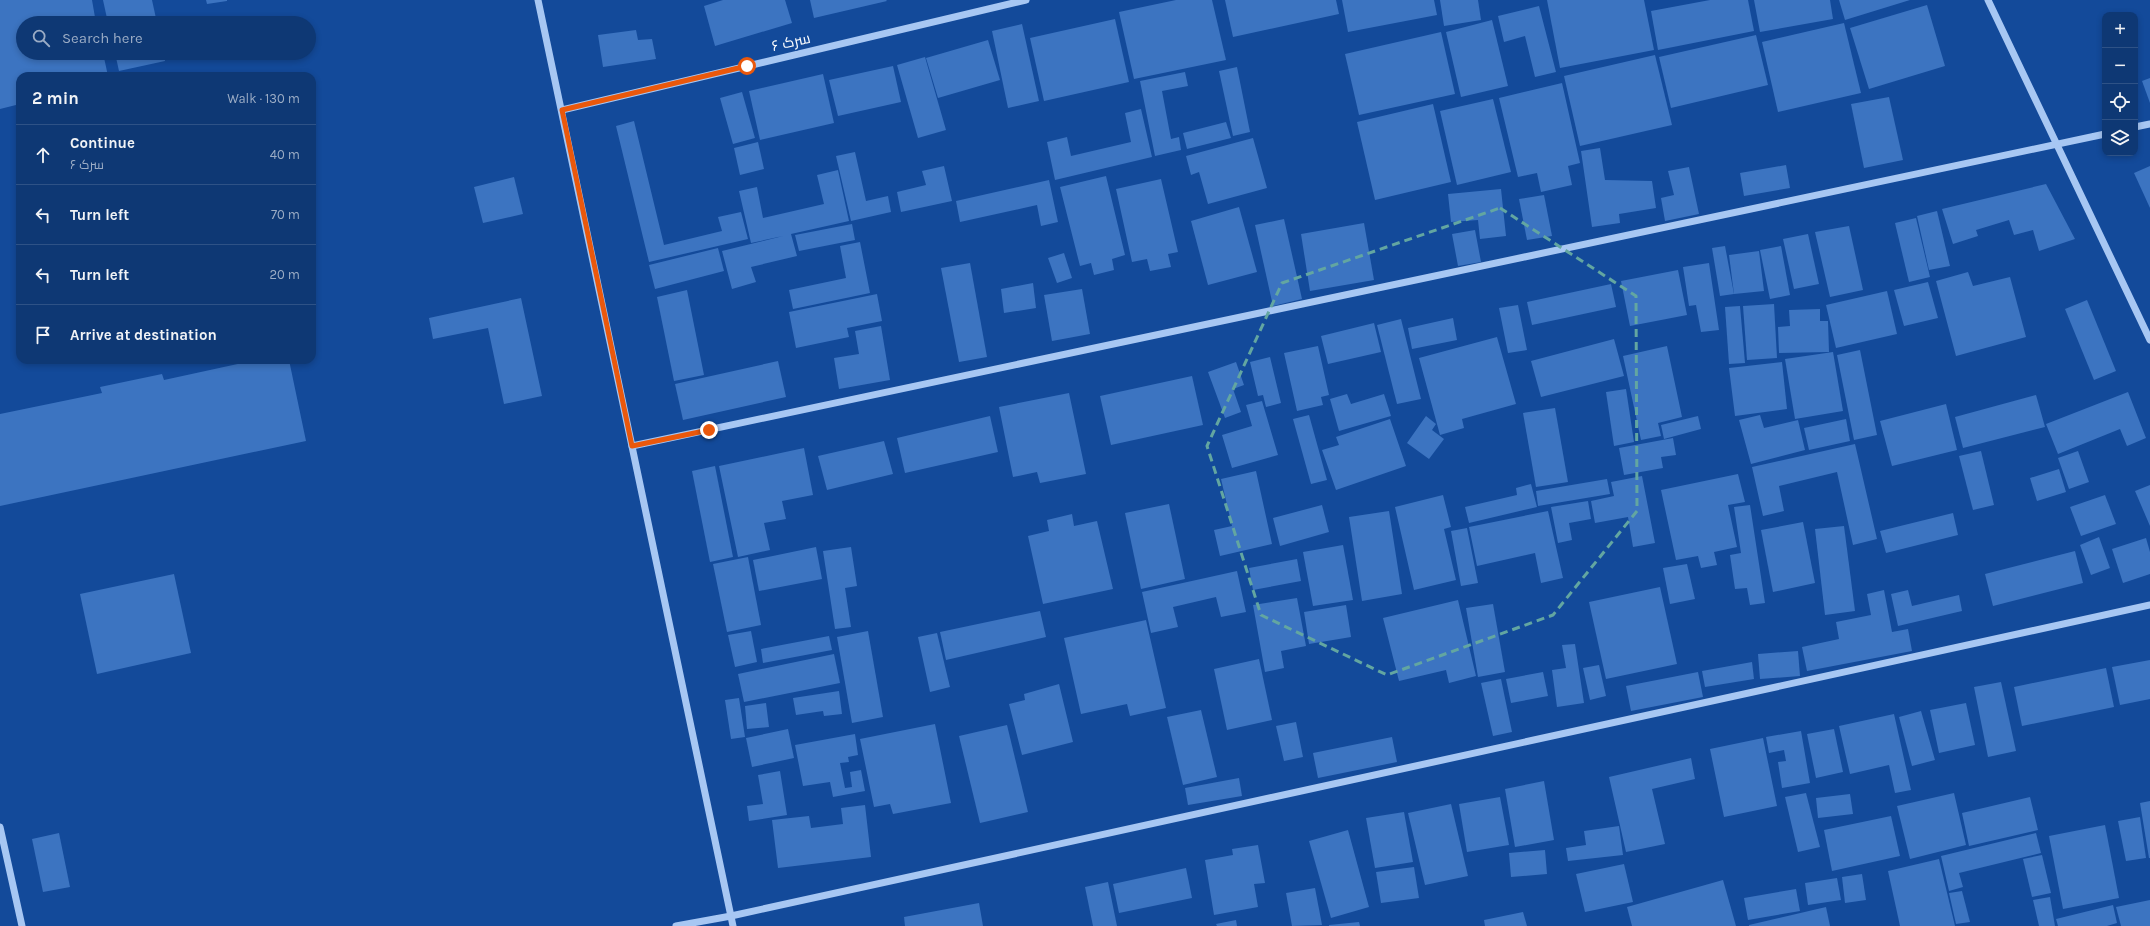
<!DOCTYPE html>
<meta charset="utf-8">
<style>
:root{--surface:#0e3874;--page:#1c437c;--text:#f1f3f6;--muted:#9bacc5;--line:#2e5286}
body{margin:0;font-family:Karla,Cairo,sans-serif;background:var(--page);color:var(--text)}
.controls{position:absolute;right:12px;top:12px;display:grid;overflow:hidden;border-radius:8px;box-shadow:0 2px 6px #0003}
.controls button{width:36px;height:36px;display:grid;place-items:center;padding:0;border:0;border-bottom:1px solid var(--line);background:var(--surface);color:var(--text);font:20px sans-serif}
.stop{position:absolute;width:12px;height:12px;margin:-9px;border:3px solid #ea580c;border-radius:50%;background:#fff}
.stop.end{background:#ea580c;border-color:#fff;box-shadow:0 1px 4px #0008}
.list{margin:0;padding:0;list-style:none}
h2{display:flex;justify-content:space-between;align-items:center;height:52px;margin:0;padding:0 16px;font-size:17px}
h2 small{font-size:13px;font-weight:400;color:var(--muted)}
.list li{display:grid;grid-template-columns:26px 1fr auto;gap:12px;align-items:center;box-sizing:border-box;height:60px;padding:0 16px;border-top:1px solid var(--line)}
.list b{display:block;font-size:15px;white-space:nowrap}
.list p{margin:0;font-size:13px;white-space:nowrap;color:var(--muted)}
.list em{font-size:13px;font-style:normal;color:var(--muted)}
.icon{flex:none;width:22px;height:22px;fill:none;stroke:currentColor;stroke-width:2;stroke-linecap:round;stroke-linejoin:round}
.map{position:relative;flex:none;width:2150px;height:926px;overflow:hidden}
.search{position:absolute;background:var(--surface);box-shadow:0 2px 6px #0003;left:16px;top:16px;width:300px;height:44px;display:flex;align-items:center;gap:10px;box-sizing:border-box;padding:0 14px;border-radius:22px;color:var(--muted);font-size:15px}
.panel{position:absolute;background:var(--surface);box-shadow:0 2px 6px #0003;left:16px;top:72px;width:300px;height:292px;border-radius:12px}
.map>svg:first-child{display:block}
.building{fill:#3c74c1}
.lines{fill:none;stroke-linecap:round;stroke-linejoin:round}
.minor{stroke:#a7c7f3;stroke-width:7}
.route{stroke:#ea580c;stroke-width:5}
.marked{fill:none;stroke:#63a6a1;stroke-width:3;stroke-dasharray:8 5;stroke-linejoin:round}
.labels{text-anchor:middle;stroke-width:3;stroke-linejoin:round;paint-order:stroke}
.street-label{font-size:15px;fill:#fff;stroke:#134a9a}
</style>
<div class="map">
<svg width="2150" height="926" viewBox="0 0 2150 926">
<rect width="100%" height="100%" fill="#134a9a"/>
<!-- building -->
<g class="building">
<path d="M 0,0 L 92,0 L 96,23 L 23,23 L 23,53 L 103,53 L 108,76 L 20,76 L 20,104 L 0,109 Z"/>
<path d="M 103,0 L 152,0 L 157,23 L 108,23 Z"/>
<path d="M 206,0 L 227,0 L 227,1 L 207,4 Z"/>
<path d="M 723,0 L 785,0 L 792,23 L 715,46 L 704,6 Z"/>
<path d="M 810,0 L 886,0 L 887,1 L 814,18 Z"/>
<path d="M 1176,0 L 1212,0 L 1226,60 L 1134,79 L 1119,12 Z"/>
<path d="M 1225,0 L 1336,0 L 1339,14 L 1233,37 Z"/>
<path d="M 1342,0 L 1434,0 L 1437,15 L 1348,32 Z"/>
<path d="M 1440,0 L 1478,0 L 1481,20 L 1444,26 Z"/>
<path d="M 1547,0 L 1644,0 L 1654,50 L 1560,68 Z"/>
<path d="M 1710,0 L 1748,0 L 1754,31 L 1658,50 L 1651,11 Z"/>
<path d="M 1754,0 L 1830,0 L 1833,19 L 1760,32 Z"/>
<path d="M 1839,0 L 1910,0 L 1845,20 Z"/>
<path d="M 1927,5 L 1945,66 L 1869,89 L 1850,28 Z"/>
<path d="M 1539,6 L 1556,72 L 1535,77 L 1525,36 L 1504,42 L 1498,16 Z"/>
<path d="M 1115,19 L 1129,82 L 1044,101 L 1030,38 Z"/>
<path d="M 1492,20 L 1508,86 L 1461,97 L 1446,32 Z"/>
<path d="M 1844,23 L 1861,93 L 1778,112 L 1762,42 Z"/>
<path d="M 1022,24 L 1039,101 L 1008,108 L 992,31 Z"/>
<path d="M 636,30 L 638,40 L 652,39 L 656,59 L 603,67 L 598,35 Z"/>
<path d="M 1441,32 L 1455,94 L 1359,115 L 1345,54 Z"/>
<path d="M 1756,35 L 1768,85 L 1671,108 L 1659,57 Z"/>
<path d="M 988,40 L 1000,80 L 938,98 L 926,58 Z"/>
<path d="M 115,53 L 164,53 L 165,61 L 119,71 Z"/>
<path d="M 1655,55 L 1672,125 L 1580,146 L 1564,76 Z"/>
<path d="M 925,57 L 946,130 L 918,138 L 897,65 Z"/>
<path d="M 893,66 L 901,102 L 838,116 L 829,80 Z"/>
<path d="M 1237,67 L 1250,132 L 1233,136 L 1219,71 Z"/>
<path d="M 1185,72 L 1188,86 L 1162,91 L 1171,139 L 1179,137 L 1181,150 L 1155,156 L 1140,81 Z"/>
<path d="M 823,74 L 834,123 L 760,140 L 749,91 Z"/>
<path d="M 2150,78 L 2150,103 L 2142,81 Z"/>
<path d="M 1562,83 L 1580,163 L 1568,166 L 1572,185 L 1541,192 L 1537,173 L 1518,177 L 1499,98 Z"/>
<path d="M 742,92 L 755,138 L 733,144 L 720,98 Z"/>
<path d="M 1889,97 L 1903,160 L 1864,168 L 1851,104 Z"/>
<path d="M 1493,99 L 1511,172 L 1457,185 L 1440,111 Z"/>
<path d="M 1433,104 L 1451,182 L 1375,200 L 1357,122 Z"/>
<path d="M 1141,109 L 1152,157 L 1055,180 L 1047,142 L 1067,137 L 1071,156 L 1131,142 L 1125,113 Z"/>
<path d="M 634,121 L 664,245 L 722,231 L 718,217 L 741,212 L 748,239 L 649,262 L 616,126 Z"/>
<path d="M 1226,122 L 1231,138 L 1187,149 L 1183,133 Z"/>
<path d="M 1253,138 L 1267,188 L 1208,204 L 1199,172 L 1191,175 L 1186,156 Z"/>
<path d="M 758,142 L 764,169 L 740,175 L 734,148 Z"/>
<path d="M 1600,148 L 1605,180 L 1652,181 L 1656,208 L 1619,214 L 1620,223 L 1592,227 L 1581,151 Z"/>
<path d="M 855,152 L 866,201 L 888,196 L 891,212 L 851,221 L 836,156 Z"/>
<path d="M 1786,165 L 1790,188 L 1744,196 L 1740,173 Z"/>
<path d="M 944,166 L 952,201 L 901,212 L 897,192 L 926,185 L 922,171 Z"/>
<path d="M 2150,166 L 2150,208 L 2134,173 Z"/>
<path d="M 1689,167 L 1699,214 L 1665,221 L 1661,198 L 1674,195 L 1668,171 Z"/>
<path d="M 838,170 L 849,221 L 791,234 L 797,256 L 751,267 L 756,282 L 732,289 L 722,251 L 783,236 L 751,243 L 739,191 L 757,187 L 763,218 L 824,204 L 817,175 Z"/>
<path d="M 1106,176 L 1125,255 L 1112,259 L 1114,270 L 1094,275 L 1091,263 L 1080,266 L 1060,187 Z"/>
<path d="M 514,177 L 523,214 L 483,223 L 474,187 Z"/>
<path d="M 1161,179 L 1178,252 L 1168,254 L 1171,267 L 1150,271 L 1147,259 L 1132,262 L 1116,189 Z"/>
<path d="M 1049,180 L 1058,222 L 1041,226 L 1037,205 L 960,222 L 956,201 Z"/>
<path d="M 2046,184 L 2075,239 L 2039,251 L 2033,230 L 2014,235 L 2009,220 L 1976,230 L 1978,236 L 1953,244 L 1942,209 Z"/>
<path d="M 1501,189 L 1506,236 L 1480,239 L 1478,220 L 1451,222 L 1448,194 Z"/>
<path d="M 1544,195 L 1552,236 L 1527,240 L 1519,199 Z"/>
<path d="M 1239,207 L 1257,272 L 1208,285 L 1191,221 Z"/>
<path d="M 1937,211 L 1950,266 L 1929,270 L 1917,216 Z"/>
<path d="M 1916,218 L 1930,277 L 1909,282 L 1895,223 Z"/>
<path d="M 1284,219 L 1302,299 L 1273,306 L 1255,225 Z"/>
<path d="M 1364,223 L 1374,280 L 1310,291 L 1301,234 Z"/>
<path d="M 852,224 L 855,240 L 799,251 L 795,235 Z"/>
<path d="M 1849,226 L 1863,290 L 1830,297 L 1815,232 Z"/>
<path d="M 1475,230 L 1481,262 L 1458,266 L 1452,234 Z"/>
<path d="M 1808,234 L 1819,284 L 1794,289 L 1783,239 Z"/>
<path d="M 860,242 L 870,293 L 793,309 L 789,290 L 846,278 L 840,246 Z"/>
<path d="M 1725,246 L 1734,294 L 1720,296 L 1712,248 Z"/>
<path d="M 1781,246 L 1790,295 L 1770,299 L 1760,250 Z"/>
<path d="M 718,248 L 724,271 L 655,289 L 649,265 Z"/>
<path d="M 1759,251 L 1764,291 L 1734,294 L 1729,255 Z"/>
<path d="M 1064,253 L 1072,278 L 1057,283 L 1048,258 Z"/>
<path d="M 970,263 L 987,357 L 959,362 L 941,268 Z"/>
<path d="M 1709,263 L 1719,330 L 1701,332 L 1696,305 L 1689,306 L 1683,267 Z"/>
<path d="M 1678,270 L 1687,315 L 1630,326 L 1621,281 Z"/>
<path d="M 1968,272 L 1973,286 L 2010,277 L 2026,337 L 1956,356 L 1936,281 Z"/>
<path d="M 1928,282 L 1938,318 L 1904,326 L 1894,290 Z"/>
<path d="M 1033,283 L 1036,308 L 1004,313 L 1001,289 Z"/>
<path d="M 1611,284 L 1616,307 L 1532,325 L 1527,302 Z"/>
<path d="M 1082,289 L 1090,334 L 1052,341 L 1044,295 Z"/>
<path d="M 687,290 L 704,375 L 674,381 L 657,297 Z"/>
<path d="M 1887,291 L 1897,334 L 1836,348 L 1826,305 Z"/>
<path d="M 877,294 L 882,321 L 847,328 L 849,337 L 796,348 L 789,312 Z"/>
<path d="M 521,298 L 542,396 L 504,404 L 488,328 L 433,339 L 429,318 Z"/>
<path d="M 2087,300 L 2116,371 L 2094,380 L 2065,309 Z"/>
<path d="M 1774,304 L 1777,358 L 1747,360 L 1743,306 Z"/>
<path d="M 1518,305 L 1527,350 L 1508,353 L 1499,308 Z"/>
<path d="M 1740,306 L 1745,363 L 1729,364 L 1725,307 Z"/>
<path d="M 1820,309 L 1820,321 L 1828,321 L 1829,352 L 1779,353 L 1778,327 L 1790,326 L 1789,310 Z"/>
<path d="M 1453,318 L 1457,340 L 1412,349 L 1408,328 Z"/>
<path d="M 1401,319 L 1421,399 L 1397,404 L 1377,325 Z"/>
<path d="M 1374,323 L 1381,352 L 1328,364 L 1321,336 Z"/>
<path d="M 881,326 L 890,380 L 839,389 L 834,358 L 859,354 L 855,331 Z"/>
<path d="M 1497,337 L 1516,404 L 1462,419 L 1464,428 L 1440,435 L 1419,358 Z"/>
<path d="M 1614,339 L 1624,376 L 1541,397 L 1531,361 Z"/>
<path d="M 1318,346 L 1329,395 L 1321,397 L 1323,405 L 1297,411 L 1284,353 Z"/>
<path d="M 1667,346 L 1682,417 L 1658,423 L 1661,436 L 1641,440 L 1623,356 Z"/>
<path d="M 1860,350 L 1877,435 L 1854,440 L 1837,355 Z"/>
<path d="M 1833,352 L 1843,411 L 1795,419 L 1785,359 Z"/>
<path d="M 1270,357 L 1281,403 L 1266,407 L 1263,395 L 1258,396 L 1250,362 Z"/>
<path d="M 256,360 L 289,360 L 306,441 L 0,506 L 0,414 L 102,393 L 100,387 L 162,374 L 164,380 Z"/>
<path d="M 778,361 L 786,397 L 683,420 L 675,384 Z"/>
<path d="M 1236,362 L 1244,385 L 1233,389 L 1241,412 L 1225,418 L 1208,372 Z"/>
<path d="M 1782,362 L 1787,409 L 1735,416 L 1729,368 Z"/>
<path d="M 1192,376 L 1203,425 L 1111,445 L 1100,396 Z"/>
<path d="M 1626,389 L 1634,442 L 1614,446 L 1606,392 Z"/>
<path d="M 2128,392 L 2146,438 L 2127,446 L 2120,429 L 2058,454 L 2046,424 Z"/>
<path d="M 1069,393 L 1086,474 L 1040,483 L 1037,472 L 1013,477 L 999,407 Z"/>
<path d="M 1347,394 L 1351,404 L 1384,394 L 1391,416 L 1339,431 L 1330,399 Z"/>
<path d="M 2036,395 L 2045,427 L 1963,448 L 1955,417 Z"/>
<path d="M 1262,401 L 1278,455 L 1232,468 L 1222,435 L 1252,426 L 1246,405 Z"/>
<path d="M 1946,404 L 1957,450 L 1892,466 L 1880,421 Z"/>
<path d="M 1555,408 L 1568,482 L 1536,487 L 1523,413 Z"/>
<path d="M 1309,415 L 1327,480 L 1311,484 L 1293,419 Z"/>
<path d="M 1760,415 L 1764,428 L 1798,420 L 1805,450 L 1751,464 L 1739,420 Z"/>
<path d="M 990,416 L 998,452 L 905,473 L 897,438 Z"/>
<path d="M 1426,416 L 1436,424 L 1432,430 L 1444,439 L 1429,459 L 1407,443 Z"/>
<path d="M 1698,416 L 1701,429 L 1664,439 L 1661,425 Z"/>
<path d="M 1390,419 L 1406,466 L 1336,490 L 1322,450 L 1339,445 L 1336,437 Z"/>
<path d="M 1846,419 L 1850,441 L 1809,450 L 1804,428 Z"/>
<path d="M 1673,438 L 1676,455 L 1661,457 L 1663,468 L 1624,475 L 1619,448 Z"/>
<path d="M 884,441 L 893,474 L 827,490 L 818,456 Z"/>
<path d="M 1855,444 L 1877,539 L 1853,545 L 1837,472 L 1779,486 L 1784,511 L 1763,516 L 1752,467 Z"/>
<path d="M 804,448 L 813,495 L 782,501 L 786,519 L 764,523 L 770,550 L 738,557 L 719,466 Z"/>
<path d="M 1981,451 L 1994,505 L 1973,510 L 1959,456 Z"/>
<path d="M 2078,451 L 2089,482 L 2069,489 L 2058,458 Z"/>
<path d="M 715,466 L 733,557 L 710,562 L 692,471 Z"/>
<path d="M 2059,469 L 2066,492 L 2037,501 L 2030,478 Z"/>
<path d="M 1256,471 L 1272,544 L 1220,556 L 1214,530 L 1232,526 L 1221,479 Z"/>
<path d="M 1738,474 L 1745,502 L 1728,505 L 1737,547 L 1714,552 L 1717,565 L 1701,568 L 1698,556 L 1676,560 L 1661,490 Z"/>
<path d="M 1642,476 L 1655,543 L 1633,547 L 1628,517 L 1595,523 L 1591,501 L 1614,496 L 1611,482 Z"/>
<path d="M 1607,479 L 1610,494 L 1538,506 L 1536,491 Z"/>
<path d="M 1531,484 L 1537,507 L 1469,523 L 1465,507 L 1517,495 L 1516,488 Z"/>
<path d="M 2150,485 L 2150,526 L 2135,491 Z"/>
<path d="M 1443,495 L 1451,527 L 1444,529 L 1456,580 L 1414,590 L 1395,507 Z"/>
<path d="M 2105,495 L 2116,524 L 2081,536 L 2070,507 Z"/>
<path d="M 1588,501 L 1591,519 L 1569,523 L 1572,540 L 1558,543 L 1551,507 Z"/>
<path d="M 1169,504 L 1185,579 L 1141,589 L 1125,513 Z"/>
<path d="M 1322,505 L 1329,532 L 1280,546 L 1273,518 Z"/>
<path d="M 1750,505 L 1765,603 L 1750,605 L 1747,588 L 1735,589 L 1730,555 L 1741,553 L 1734,507 Z"/>
<path d="M 1389,511 L 1402,594 L 1362,601 L 1349,517 Z"/>
<path d="M 1548,511 L 1563,578 L 1541,583 L 1535,553 L 1477,566 L 1469,527 Z"/>
<path d="M 1953,513 L 1958,535 L 1886,553 L 1880,531 Z"/>
<path d="M 1072,514 L 1074,526 L 1097,521 L 1113,589 L 1043,604 L 1028,536 L 1049,531 L 1047,520 Z"/>
<path d="M 1803,522 L 1815,583 L 1773,592 L 1761,530 Z"/>
<path d="M 1844,526 L 1855,611 L 1825,615 L 1815,529 Z"/>
<path d="M 1467,528 L 1478,583 L 1461,586 L 1451,531 Z"/>
<path d="M 2099,537 L 2110,568 L 2091,575 L 2080,545 Z"/>
<path d="M 2146,538 L 2150,552 L 2150,574 L 2123,583 L 2112,549 Z"/>
<path d="M 1343,545 L 1353,600 L 1313,606 L 1303,552 Z"/>
<path d="M 816,547 L 822,579 L 759,591 L 753,560 Z"/>
<path d="M 851,547 L 857,586 L 845,588 L 851,627 L 835,629 L 823,551 Z"/>
<path d="M 2075,551 L 2083,583 L 1993,606 L 1985,574 Z"/>
<path d="M 748,557 L 761,625 L 727,632 L 713,564 Z"/>
<path d="M 1297,559 L 1301,581 L 1253,590 L 1249,568 Z"/>
<path d="M 1687,564 L 1695,599 L 1670,604 L 1663,568 Z"/>
<path d="M 1237,571 L 1246,612 L 1221,617 L 1216,597 L 1173,607 L 1178,627 L 1151,633 L 1142,592 Z"/>
<path d="M 174,574 L 191,653 L 97,674 L 80,594 Z"/>
<path d="M 1660,587 L 1677,664 L 1606,679 L 1589,602 Z"/>
<path d="M 1884,590 L 1892,632 L 1908,629 L 1912,651 L 1807,671 L 1802,647 L 1839,639 L 1836,622 L 1871,615 L 1867,594 Z"/>
<path d="M 1908,590 L 1912,606 L 1959,595 L 1962,611 L 1898,626 L 1891,594 Z"/>
<path d="M 1297,598 L 1306,646 L 1281,651 L 1284,668 L 1265,672 L 1253,605 Z"/>
<path d="M 1458,600 L 1476,676 L 1449,683 L 1446,670 L 1399,681 L 1383,618 Z"/>
<path d="M 1493,604 L 1505,672 L 1478,677 L 1466,608 Z"/>
<path d="M 1346,605 L 1351,637 L 1309,644 L 1304,612 Z"/>
<path d="M 1040,611 L 1046,637 L 946,660 L 940,632 Z"/>
<path d="M 1146,620 L 1166,708 L 1130,716 L 1127,704 L 1081,714 L 1064,638 Z"/>
<path d="M 751,631 L 757,662 L 735,667 L 728,635 Z"/>
<path d="M 868,631 L 883,717 L 852,723 L 837,637 Z"/>
<path d="M 937,633 L 950,687 L 930,692 L 918,637 Z"/>
<path d="M 829,636 L 832,650 L 763,663 L 761,649 Z"/>
<path d="M 1575,644 L 1584,703 L 1557,707 L 1552,670 L 1566,668 L 1562,645 Z"/>
<path d="M 1798,651 L 1800,676 L 1760,679 L 1758,654 Z"/>
<path d="M 834,654 L 840,683 L 744,702 L 738,674 Z"/>
<path d="M 1259,659 L 1272,720 L 1227,730 L 1214,669 Z"/>
<path d="M 2150,660 L 2150,699 L 2120,705 L 2112,667 Z"/>
<path d="M 1752,662 L 1754,679 L 1705,687 L 1702,671 Z"/>
<path d="M 1599,665 L 1606,696 L 1590,700 L 1583,668 Z"/>
<path d="M 2106,668 L 2114,707 L 2022,726 L 2014,687 Z"/>
<path d="M 1543,672 L 1548,696 L 1511,703 L 1506,679 Z"/>
<path d="M 1698,672 L 1703,697 L 1631,711 L 1626,686 Z"/>
<path d="M 1501,679 L 1512,732 L 1493,736 L 1481,683 Z"/>
<path d="M 2001,682 L 2016,751 L 1988,757 L 1974,687 Z"/>
<path d="M 1059,684 L 1073,742 L 1022,755 L 1009,704 L 1025,700 L 1024,694 Z"/>
<path d="M 839,691 L 842,714 L 824,716 L 823,711 L 796,715 L 793,698 Z"/>
<path d="M 739,698 L 745,737 L 731,739 L 725,700 Z"/>
<path d="M 766,703 L 769,727 L 747,729 L 745,706 Z"/>
<path d="M 1966,703 L 1975,745 L 1939,753 L 1930,710 Z"/>
<path d="M 1201,710 L 1217,777 L 1183,785 L 1167,717 Z"/>
<path d="M 1921,711 L 1935,760 L 1912,766 L 1899,717 Z"/>
<path d="M 1894,714 L 1911,790 L 1895,793 L 1889,765 L 1850,774 L 1839,726 Z"/>
<path d="M 1296,722 L 1303,757 L 1284,761 L 1276,726 Z"/>
<path d="M 935,724 L 951,803 L 893,814 L 890,804 L 874,807 L 860,739 Z"/>
<path d="M 1007,725 L 1028,812 L 980,823 L 959,736 Z"/>
<path d="M 788,729 L 794,758 L 752,767 L 746,738 Z"/>
<path d="M 1834,729 L 1843,772 L 1816,778 L 1807,734 Z"/>
<path d="M 1801,731 L 1810,783 L 1782,788 L 1778,762 L 1786,761 L 1784,750 L 1769,753 L 1766,737 Z"/>
<path d="M 855,734 L 858,755 L 848,757 L 849,762 L 840,763 L 845,788 L 852,787 L 850,772 L 861,770 L 865,791 L 833,797 L 830,782 L 803,786 L 795,745 Z"/>
<path d="M 1392,737 L 1397,762 L 1318,778 L 1313,753 Z"/>
<path d="M 1763,738 L 1777,806 L 1724,817 L 1710,749 Z"/>
<path d="M 1691,758 L 1695,779 L 1652,789 L 1665,844 L 1626,852 L 1609,777 Z"/>
<path d="M 780,771 L 787,815 L 749,821 L 747,806 L 763,804 L 758,775 Z"/>
<path d="M 1239,778 L 1242,796 L 1188,805 L 1185,788 Z"/>
<path d="M 1544,781 L 1554,840 L 1515,847 L 1505,789 Z"/>
<path d="M 1806,793 L 1820,847 L 1798,852 L 1785,797 Z"/>
<path d="M 1954,793 L 1966,845 L 1910,859 L 1897,806 Z"/>
<path d="M 1850,794 L 1853,814 L 1818,818 L 1816,798 Z"/>
<path d="M 1500,797 L 1509,845 L 1467,852 L 1459,804 Z"/>
<path d="M 2030,797 L 2038,830 L 1969,846 L 1962,813 Z"/>
<path d="M 2150,801 L 2150,858 L 2149,858 L 2140,803 Z"/>
<path d="M 1451,804 L 1468,876 L 1425,885 L 1408,813 Z"/>
<path d="M 865,805 L 871,857 L 778,868 L 772,820 L 809,816 L 811,828 L 843,824 L 841,808 Z"/>
<path d="M 1404,812 L 1413,862 L 1375,868 L 1366,818 Z"/>
<path d="M 1891,816 L 1900,856 L 1832,871 L 1824,830 Z"/>
<path d="M 2140,817 L 2146,858 L 2126,861 L 2118,821 Z"/>
<path d="M 2105,825 L 2119,898 L 2063,909 L 2049,836 Z"/>
<path d="M 1619,826 L 1623,855 L 1568,861 L 1566,848 L 1586,845 L 1584,831 Z"/>
<path d="M 1348,830 L 1369,907 L 1331,918 L 1309,841 Z"/>
<path d="M 59,833 L 70,887 L 43,892 L 32,839 Z"/>
<path d="M 2036,833 L 2041,853 L 1959,873 L 1963,887 L 1949,891 L 1941,856 Z"/>
<path d="M 1258,845 L 1265,883 L 1254,884 L 1258,907 L 1214,915 L 1205,860 L 1233,855 L 1232,849 Z"/>
<path d="M 1545,850 L 1547,874 L 1511,877 L 1509,853 Z"/>
<path d="M 2042,855 L 2051,893 L 2032,897 L 2023,859 Z"/>
<path d="M 1939,859 L 1955,926 L 1900,926 L 1888,871 Z"/>
<path d="M 1624,864 L 1633,902 L 1585,912 L 1576,874 Z"/>
<path d="M 1414,867 L 1419,898 L 1381,903 L 1376,872 Z"/>
<path d="M 1186,868 L 1192,898 L 1119,913 L 1113,884 Z"/>
<path d="M 1862,874 L 1866,900 L 1845,903 L 1842,877 Z"/>
<path d="M 1837,878 L 1841,900 L 1808,905 L 1805,883 Z"/>
<path d="M 1723,880 L 1736,926 L 1632,926 L 1627,907 Z"/>
<path d="M 1108,882 L 1117,926 L 1093,926 L 1085,887 Z"/>
<path d="M 1315,888 L 1322,925 L 1292,926 L 1286,893 Z"/>
<path d="M 1796,889 L 1800,911 L 1748,920 L 1744,898 Z"/>
<path d="M 1962,891 L 1970,922 L 1956,924 L 1949,893 Z"/>
<path d="M 2050,897 L 2055,926 L 2039,926 L 2033,900 Z"/>
<path d="M 2150,900 L 2150,926 L 2121,926 L 2116,907 Z"/>
<path d="M 979,903 L 983,926 L 905,926 L 904,917 Z"/>
<path d="M 2113,905 L 2117,923 L 2107,926 L 2058,926 L 2056,919 Z"/>
<path d="M 1826,907 L 1830,926 L 1749,926 L 1749,925 Z"/>
<path d="M 1523,912 L 1527,926 L 1485,926 L 1484,920 Z"/>
<path d="M 1236,920 L 1237,926 L 1217,926 L 1216,924 Z"/>
<path d="M 1359,922 L 1360,926 L 1329,926 L 1329,925 Z"/>
</g>
<g class="lines">
<!-- minor -->
<g class="minor">
<path d="M 538,0 L 733,926"/>
<path d="M 1988,0 L 2150,340"/>
<path d="M 562,110 L 1026,0"/>
<path d="M 2135,127 L 2150,124"/>
<path d="M 632,446 L 2105,134"/>
<path d="M 0,827 L 22,926"/>
<path d="M 676,926 L 731,916 L 2150,605"/>
</g>
</g>
<g class="lines">
<!-- route -->
<path class="route" d="M 709,430 L 632,446 L 562,110 L 747,66"/>
</g>
<!-- marked area -->
<path class="marked" d="M 1500,208 L 1636,296 L 1637,511 L 1553,615 L 1387,675 L 1261,615 L 1207,446 L 1282,283 Z"/>
<g class="labels">
<!-- street labels -->
<g class="street-label">
<text transform="translate(791 42) rotate(-13)" y="5">سرک ۶</text>
</g>
</g>
</svg>
<div class="controls">
<button>+</button>
<button>−</button>
<button><svg class="icon" aria-label="locate" viewBox="0 0 24 24"><circle cx="12" cy="12" r="6"/><path d="M12 2v4M12 18v4M2 12h4M18 12h4"/></svg></button>
<button><svg class="icon" aria-label="layers" viewBox="0 0 24 24"><path d="M12 4l9 5-9 5-9-5zM3 14l9 5 9-5"/></svg></button>
</div>
<div class="stop" style="left:747px;top:66px"></div>
<div class="stop end" style="left:709px;top:430px"></div>
<div class="search"><svg class="icon" aria-label="search" viewBox="0 0 24 24"><circle cx="10" cy="10" r="6"/><path d="M15 15l6 6"/></svg>Search here</div>
<section class="panel">
<h2>2 min<small>Walk · 130 m</small></h2>
<ul class="list">
<li><svg class="icon" aria-label="ahead" viewBox="0 0 24 24"><path d="M12 20V5M6 11l6-6 6 6"/></svg><div><b>Continue</b><p>سرک ۶</p></div><em>40 m</em></li>
<li><svg class="icon" aria-label="left" viewBox="0 0 24 24"><path d="M17 20v-9H6M10 6l-5 5 5 5"/></svg><div><b>Turn left</b></div><em>70 m</em></li>
<li><svg class="icon" aria-label="left" viewBox="0 0 24 24"><path d="M17 20v-9H6M10 6l-5 5 5 5"/></svg><div><b>Turn left</b></div><em>20 m</em></li>
<li><svg class="icon" aria-label="arrive" viewBox="0 0 24 24"><path d="M6 21V4h12l-3 4 3 4H6"/></svg><div><b>Arrive at destination</b></div></li>
</ul>
</section>
</div>
